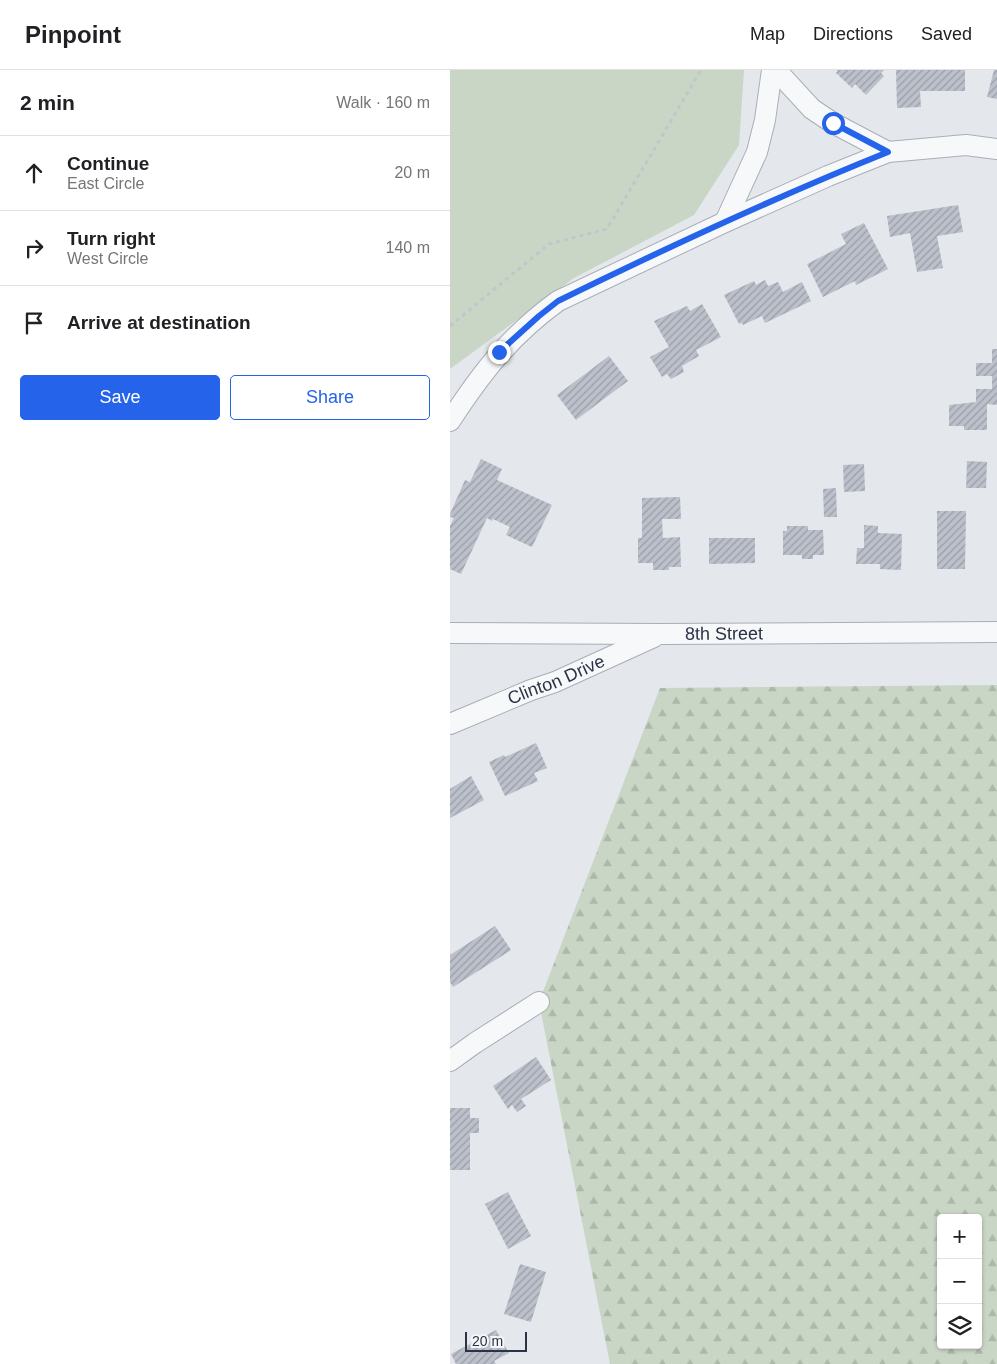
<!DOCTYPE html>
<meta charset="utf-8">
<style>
:root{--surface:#fff;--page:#f6f6f6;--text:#202124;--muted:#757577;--line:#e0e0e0;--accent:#2563eb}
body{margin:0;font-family:Arial,sans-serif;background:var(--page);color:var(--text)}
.controls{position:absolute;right:15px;bottom:15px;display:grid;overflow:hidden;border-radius:5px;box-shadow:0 1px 4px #0004}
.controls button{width:45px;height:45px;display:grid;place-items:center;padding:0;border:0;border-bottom:1px solid var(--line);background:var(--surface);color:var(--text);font:25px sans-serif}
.scale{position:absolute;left:15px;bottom:12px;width:62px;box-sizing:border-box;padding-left:5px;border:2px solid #2b3445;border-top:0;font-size:14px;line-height:18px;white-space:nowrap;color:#2b3445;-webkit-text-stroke:4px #f4f6f9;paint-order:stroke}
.stop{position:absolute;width:15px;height:15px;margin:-11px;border:4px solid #2563eb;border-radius:50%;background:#fff}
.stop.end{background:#2563eb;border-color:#fff;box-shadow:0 1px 5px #0008}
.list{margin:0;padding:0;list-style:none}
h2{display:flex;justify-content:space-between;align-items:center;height:65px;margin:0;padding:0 20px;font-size:21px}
h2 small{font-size:16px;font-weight:400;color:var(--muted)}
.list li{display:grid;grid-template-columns:32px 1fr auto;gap:15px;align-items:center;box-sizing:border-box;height:75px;padding:0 20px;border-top:1px solid var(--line)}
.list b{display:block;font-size:19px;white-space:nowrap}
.list p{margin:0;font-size:16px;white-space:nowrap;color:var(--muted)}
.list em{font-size:16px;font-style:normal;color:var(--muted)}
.actions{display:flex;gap:10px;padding:15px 20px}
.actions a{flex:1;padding:11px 0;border:1px solid var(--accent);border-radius:5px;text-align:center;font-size:18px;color:var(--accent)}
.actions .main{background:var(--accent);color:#fff}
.icon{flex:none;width:28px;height:28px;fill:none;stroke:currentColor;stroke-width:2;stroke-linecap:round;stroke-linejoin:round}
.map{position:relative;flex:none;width:547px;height:1294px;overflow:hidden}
header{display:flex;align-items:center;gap:30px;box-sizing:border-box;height:70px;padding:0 25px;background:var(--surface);border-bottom:1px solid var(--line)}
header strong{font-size:24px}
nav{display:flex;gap:28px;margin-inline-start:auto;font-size:18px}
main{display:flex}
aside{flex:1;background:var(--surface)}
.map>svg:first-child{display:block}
.grass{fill:#c9d6c5}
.forest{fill:url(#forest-firs);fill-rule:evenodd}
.building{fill:url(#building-hatch)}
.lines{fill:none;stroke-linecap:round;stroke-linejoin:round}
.minor-casing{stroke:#a9aeb7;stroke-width:22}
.path{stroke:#c2c5cb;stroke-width:3;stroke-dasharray:4 4;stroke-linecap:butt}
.minor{stroke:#f7f8fa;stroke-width:20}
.route{stroke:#2563eb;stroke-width:6}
.labels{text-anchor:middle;stroke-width:4.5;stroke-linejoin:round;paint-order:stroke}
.street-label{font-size:18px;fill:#2b3445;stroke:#f4f6f9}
</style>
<header>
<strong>Pinpoint</strong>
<nav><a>Map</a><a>Directions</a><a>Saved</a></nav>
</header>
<main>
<aside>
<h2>2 min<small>Walk · 160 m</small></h2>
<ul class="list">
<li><svg class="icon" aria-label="ahead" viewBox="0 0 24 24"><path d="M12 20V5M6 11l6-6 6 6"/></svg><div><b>Continue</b><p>East Circle</p></div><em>20 m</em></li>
<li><svg class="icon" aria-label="right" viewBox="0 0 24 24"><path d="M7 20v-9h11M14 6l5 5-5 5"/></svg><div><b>Turn right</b><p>West Circle</p></div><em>140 m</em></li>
<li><svg class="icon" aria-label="arrive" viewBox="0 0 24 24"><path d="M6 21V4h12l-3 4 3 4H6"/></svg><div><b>Arrive at destination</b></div></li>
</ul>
<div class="actions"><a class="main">Save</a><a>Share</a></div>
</aside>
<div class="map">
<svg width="547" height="1294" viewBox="0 0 547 1294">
<defs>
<pattern id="forest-firs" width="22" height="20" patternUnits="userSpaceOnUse" patternTransform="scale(1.25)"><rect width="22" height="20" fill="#c9d6c5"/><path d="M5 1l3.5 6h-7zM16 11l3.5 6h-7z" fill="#adb8ab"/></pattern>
<pattern id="building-hatch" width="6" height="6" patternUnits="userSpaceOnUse" patternTransform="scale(1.25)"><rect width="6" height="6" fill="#bbc0ca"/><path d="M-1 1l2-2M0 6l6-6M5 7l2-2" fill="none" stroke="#989da6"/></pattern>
</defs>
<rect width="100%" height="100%" fill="#e4e7ec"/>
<!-- grass -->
<path class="grass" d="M 0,0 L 294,0 L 289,75 L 244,145 L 124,208 L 0,299 Z"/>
<!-- forest -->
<path class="forest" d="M 547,615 L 547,1294 L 160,1294 L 89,932 L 210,618 ZM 491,1148 L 528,1148 L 528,1275 L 491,1275 Z"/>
<!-- building -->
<g class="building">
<path d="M 388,0 L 434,0 L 431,3 L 434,6 L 416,25 L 405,14 L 402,18 L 386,3 Z"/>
<path d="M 446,0 L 515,0 L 515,21 L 470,21 L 471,37 L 447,38 Z"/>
<path d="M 544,0 L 547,0 L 547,29 L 537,27 Z"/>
<path d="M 508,135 L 513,162 L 487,166 L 493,198 L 467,202 L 460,163 L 440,167 L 437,146 Z"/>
<path d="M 414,153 L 438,199 L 406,215 L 405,211 L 373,227 L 357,194 L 396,174 L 391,164 Z"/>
<path d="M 315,210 L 318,216 L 328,212 L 333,222 L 352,212 L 361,231 L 315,253 L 312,246 L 293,255 L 292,253 L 289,254 L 274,225 L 304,211 L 306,215 Z"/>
<path d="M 252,234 L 271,267 L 246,280 L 249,286 L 232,296 L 234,302 L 221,309 L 217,304 L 212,307 L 200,287 L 219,277 L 204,251 L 237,236 L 240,241 Z"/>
<path d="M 542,279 L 547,279 L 547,335 L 537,334 L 537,360 L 514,360 L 514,356 L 499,356 L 499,335 L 526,332 L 526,319 L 542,319 L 542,306 L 526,306 L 526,293 L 542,293 Z"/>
<path d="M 159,286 L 178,311 L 126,350 L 107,325 Z"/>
<path d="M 31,389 L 52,399 L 47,410 L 102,435 L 82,477 L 56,465 L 60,457 L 43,449 L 42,451 L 37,448 L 11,504 L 0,499 L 0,456 L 4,448 L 0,447 L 0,444 L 15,410 L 20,412 Z"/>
<path d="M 517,391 L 537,392 L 536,418 L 516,418 Z"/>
<path d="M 414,394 L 415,421 L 394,422 L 393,395 Z"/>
<path d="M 386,418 L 387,447 L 374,447 L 373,419 Z"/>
<path d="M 230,427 L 231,449 L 212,449 L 213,468 L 230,467 L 231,497 L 219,497 L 219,500 L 203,500 L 203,493 L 188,493 L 188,468 L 192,468 L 192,428 Z"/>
<path d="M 487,441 L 516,441 L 515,499 L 487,499 Z"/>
<path d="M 414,455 L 428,456 L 428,463 L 452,464 L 451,500 L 430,499 L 430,494 L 406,494 L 407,478 L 414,478 Z"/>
<path d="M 337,456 L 358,456 L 358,460 L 373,460 L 374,485 L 363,485 L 363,489 L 352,489 L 352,485 L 333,485 L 333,461 L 337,461 Z"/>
<path d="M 259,468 L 305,468 L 305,493 L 259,494 Z"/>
<path d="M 86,673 L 97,698 L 84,703 L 88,711 L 55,726 L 39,692 L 54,685 L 55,687 Z"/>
<path d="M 21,706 L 34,730 L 0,748 L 0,719 Z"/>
<path d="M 45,856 L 61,880 L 3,917 L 0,912 L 0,885 Z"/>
<path d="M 86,987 L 101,1010 L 71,1029 L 76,1036 L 67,1042 L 62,1035 L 58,1039 L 43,1016 Z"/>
<path d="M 0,1038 L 20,1038 L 20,1048 L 29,1048 L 29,1063 L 20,1063 L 20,1100 L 0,1100 Z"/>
<path d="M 58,1122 L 81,1166 L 58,1179 L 35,1134 Z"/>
<path d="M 70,1194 L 96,1202 L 81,1252 L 54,1244 Z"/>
<path d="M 46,1260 L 59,1283 L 44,1291 L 46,1294 L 6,1294 L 1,1284 Z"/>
</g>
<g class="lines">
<!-- minor casing -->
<g class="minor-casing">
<g id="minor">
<path d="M 326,0 L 362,39 L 383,53 L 438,82"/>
<path d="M 275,152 L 307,82 L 315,50 L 322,0"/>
<path d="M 0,351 C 32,302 60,266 108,231 L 275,152 L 378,106 L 438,82 L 516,75 L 547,79"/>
<path id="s1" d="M 0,563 L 211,564 L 547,562"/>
<path id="s2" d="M 0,654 L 81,620 L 105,612 L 204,567"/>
<path d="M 0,991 L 25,973 L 89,932"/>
</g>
</g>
<!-- path -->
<path class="path" d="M 0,256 L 99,174 L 157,159 L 251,0"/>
<!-- minor -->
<use href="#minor" class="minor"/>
</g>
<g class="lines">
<!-- route -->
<path class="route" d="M 49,282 L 89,246 L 108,231 C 216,178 326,127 438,82 L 383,53"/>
</g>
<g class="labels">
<!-- street labels -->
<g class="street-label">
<text dy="6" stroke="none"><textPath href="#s1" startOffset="274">8th Street</textPath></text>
<text dy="6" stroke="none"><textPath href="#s2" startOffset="115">Clinton Drive</textPath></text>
</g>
</g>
</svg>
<div class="controls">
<button>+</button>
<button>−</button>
<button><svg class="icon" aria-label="layers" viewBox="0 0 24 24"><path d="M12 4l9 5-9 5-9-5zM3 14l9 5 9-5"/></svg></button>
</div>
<div class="scale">20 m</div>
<div class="stop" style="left:383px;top:53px"></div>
<div class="stop end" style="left:49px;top:282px"></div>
</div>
</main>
